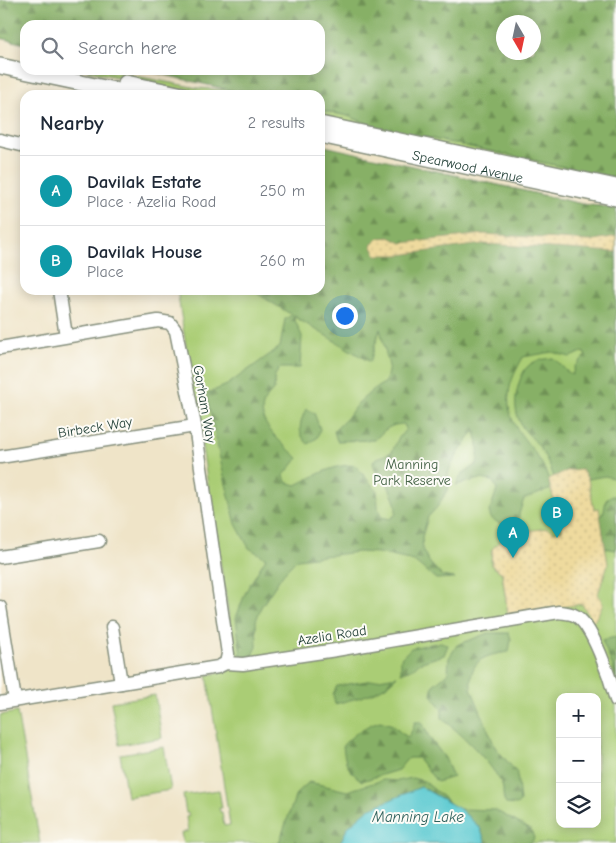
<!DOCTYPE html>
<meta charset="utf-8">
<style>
:root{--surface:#fff;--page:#f6f6f7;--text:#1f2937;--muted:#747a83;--line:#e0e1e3;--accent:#c8321e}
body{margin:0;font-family:"Comic Neue",sans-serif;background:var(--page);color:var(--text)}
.controls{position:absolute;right:15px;bottom:15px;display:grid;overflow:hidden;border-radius:10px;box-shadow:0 2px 12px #0003}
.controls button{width:45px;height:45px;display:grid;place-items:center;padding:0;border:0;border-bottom:1px solid var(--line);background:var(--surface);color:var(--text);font:25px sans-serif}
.compass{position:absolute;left:496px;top:15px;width:45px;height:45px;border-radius:50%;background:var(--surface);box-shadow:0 2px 12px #0003;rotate:171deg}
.you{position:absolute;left:344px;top:315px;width:18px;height:18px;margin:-12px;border:4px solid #fff;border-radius:50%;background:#1a73e8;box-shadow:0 0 0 8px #1a73e833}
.badge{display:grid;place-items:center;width:32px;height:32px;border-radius:50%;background:var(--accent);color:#fff;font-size:16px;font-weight:700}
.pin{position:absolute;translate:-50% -41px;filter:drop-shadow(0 1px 2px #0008)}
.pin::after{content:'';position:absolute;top:26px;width:18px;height:15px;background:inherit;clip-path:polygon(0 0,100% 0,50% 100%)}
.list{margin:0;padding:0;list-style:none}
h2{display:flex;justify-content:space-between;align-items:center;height:65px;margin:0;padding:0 20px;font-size:21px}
h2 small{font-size:16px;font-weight:400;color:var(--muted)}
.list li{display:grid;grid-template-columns:32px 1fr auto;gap:15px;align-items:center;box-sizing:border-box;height:70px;padding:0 20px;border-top:1px solid var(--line)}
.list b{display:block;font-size:19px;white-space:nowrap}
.list p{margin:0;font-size:16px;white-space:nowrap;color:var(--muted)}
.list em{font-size:16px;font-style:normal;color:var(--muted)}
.icon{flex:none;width:28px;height:28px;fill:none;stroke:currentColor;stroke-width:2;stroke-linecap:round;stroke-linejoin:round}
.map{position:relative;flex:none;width:616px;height:843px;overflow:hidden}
.search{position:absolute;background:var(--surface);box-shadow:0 2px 12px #0003;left:20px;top:20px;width:305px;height:55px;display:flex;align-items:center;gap:12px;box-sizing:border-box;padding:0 18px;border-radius:15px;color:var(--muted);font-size:19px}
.panel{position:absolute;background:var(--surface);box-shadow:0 2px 12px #0003;left:20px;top:90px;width:305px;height:205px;border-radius:15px}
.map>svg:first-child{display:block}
.green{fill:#aacd75;stroke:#648554;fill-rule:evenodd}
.forest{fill:url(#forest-firs);stroke:#53764d;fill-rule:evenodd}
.sand{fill:url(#sand-dots);stroke:#868c69}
.water{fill:#5dcad1;stroke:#3e8482}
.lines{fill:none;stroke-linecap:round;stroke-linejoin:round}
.minor-casing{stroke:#87907e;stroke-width:15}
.major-casing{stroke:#87907e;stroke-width:18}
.minor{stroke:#fff;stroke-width:12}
.major{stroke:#fff;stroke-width:15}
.labels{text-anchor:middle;stroke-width:4;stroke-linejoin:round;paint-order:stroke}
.street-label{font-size:14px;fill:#1f3d34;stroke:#fdfcf7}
.park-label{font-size:14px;fill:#426144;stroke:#fdfcf7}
.water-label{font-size:15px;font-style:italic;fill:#2e605b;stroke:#fdfcf7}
</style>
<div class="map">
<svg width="616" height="843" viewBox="0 0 616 843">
<defs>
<pattern id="forest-firs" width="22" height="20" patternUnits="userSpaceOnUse" patternTransform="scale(1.25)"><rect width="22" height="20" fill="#87b066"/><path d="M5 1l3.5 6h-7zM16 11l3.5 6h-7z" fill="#6e9055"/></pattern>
<pattern id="sand-dots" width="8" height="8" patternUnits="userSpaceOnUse" patternTransform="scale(1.25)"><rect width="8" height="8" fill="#eeda9e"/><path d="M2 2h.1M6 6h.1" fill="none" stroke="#ccbc89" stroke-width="1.8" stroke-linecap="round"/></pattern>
</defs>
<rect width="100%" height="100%" fill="#fdfcf7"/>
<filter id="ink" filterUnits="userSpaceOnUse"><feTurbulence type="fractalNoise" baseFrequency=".02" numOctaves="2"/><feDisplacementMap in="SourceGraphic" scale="10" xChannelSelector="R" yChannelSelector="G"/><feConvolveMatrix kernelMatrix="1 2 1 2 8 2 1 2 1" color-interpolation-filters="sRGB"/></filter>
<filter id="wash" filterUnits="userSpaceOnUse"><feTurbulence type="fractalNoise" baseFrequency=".0096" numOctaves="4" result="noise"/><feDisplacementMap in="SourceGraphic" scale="20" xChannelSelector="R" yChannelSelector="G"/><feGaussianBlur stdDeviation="1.12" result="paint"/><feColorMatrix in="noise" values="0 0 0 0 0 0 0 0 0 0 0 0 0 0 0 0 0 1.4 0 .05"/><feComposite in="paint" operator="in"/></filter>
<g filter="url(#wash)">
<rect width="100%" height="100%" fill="#efe4c8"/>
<!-- green -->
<g class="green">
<path d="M 84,70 L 105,70 L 197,88 L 228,90 L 251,95 L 202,95 Z"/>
<path d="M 320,110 L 348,116 L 377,127 L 616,178 L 616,182 L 320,120 Z"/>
<path d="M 428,169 L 582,204 L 616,208 L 616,843 L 183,843 L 181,833 L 188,831 L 186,817 L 189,816 L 188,813 L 186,813 L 183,795 L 219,790 L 222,808 L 219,808 L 220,812 L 222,812 L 224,826 L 230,825 L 207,675 L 223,672 L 234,649 L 177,290 L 320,290 ZM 560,697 L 597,697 L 597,824 L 560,824 Z"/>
<path d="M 155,695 L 162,738 L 119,745 L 111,702 Z"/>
<path d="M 17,712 L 40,843 L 0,843 L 0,715 Z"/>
<path d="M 164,747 L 171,790 L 127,797 L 120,754 Z"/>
</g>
<!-- forest -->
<g class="forest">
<path d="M 0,0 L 616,0 L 616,178 L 377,127 L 348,116 L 320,110 L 320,95 L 251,95 L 143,70 L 320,70 L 320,25 L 25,25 L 25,44 L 0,38 ZM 504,22 L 534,22 L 534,52 L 504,52 Z"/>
<path d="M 320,145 L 582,204 L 616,208 L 616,479 L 605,476 L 588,479 L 582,470 L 569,470 L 554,477 C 550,466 545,455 538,445 C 534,439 527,434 523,428 C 514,413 514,399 519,383 C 525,363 534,360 553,358 C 561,363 564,371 572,375 L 575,366 L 586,355 L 582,352 L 570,357 L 552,352 L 523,357 C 517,369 510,380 509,394 C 505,428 533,443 545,470 C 548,475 549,482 551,489 L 524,499 L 519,514 L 520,550 L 508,615 L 502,573 L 491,565 L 492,549 L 504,538 L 506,528 L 491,518 L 489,512 L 497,490 L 493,481 L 480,479 L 456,485 L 462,474 L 477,464 C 479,454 479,440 474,431 C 467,442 448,464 448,477 C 448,480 449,483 450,485 L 438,506 L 428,517 L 422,537 L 423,551 L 430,563 L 442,576 L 454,578 L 436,579 L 414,561 L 378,553 L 358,552 L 297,559 L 283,574 L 261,607 L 256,621 L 257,647 L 252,657 L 245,658 L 241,656 L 236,618 L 246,591 L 266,558 L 249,548 L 236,524 L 223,472 L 206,394 L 227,385 L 280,347 L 285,319 L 292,315 L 258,294 L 256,290 L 320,290 ZM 293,316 L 370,362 L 380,329 L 389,366 L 386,382 L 374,389 L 357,404 L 348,417 L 334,431 L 337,441 L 375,440 C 384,430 390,424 404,424 L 406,429 L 398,439 L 392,452 L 375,459 L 373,463 L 377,475 L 387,482 L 396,505 L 396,514 L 390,519 L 381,517 L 378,507 L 377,491 L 356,466 C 337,462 313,477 296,485 L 286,482 L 284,475 L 298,458 C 279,440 244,415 274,390 L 275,375 L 280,368 L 300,368 L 302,336 Z"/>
<path d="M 306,409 L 314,413 L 320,429 L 317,438 L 308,444 C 296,433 300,422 306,409 Z"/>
<path d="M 611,496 L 616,496 L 616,550 L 609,549 L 600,545 L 595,517 L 601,516 L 604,511 L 606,500 Z"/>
<path d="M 488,633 L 509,633 L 511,639 L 509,652 C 485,655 469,659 471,688 L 495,747 L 517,773 L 520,802 L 517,805 L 506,804 C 501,797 505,789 501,782 C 488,759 462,735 442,718 L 442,709 L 431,695 L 433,685 L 448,673 L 449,658 L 457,645 Z"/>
<path d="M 616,637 L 616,680 L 613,667 L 602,640 Z"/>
<path d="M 441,642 L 448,645 L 444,655 L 419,663 L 414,668 L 401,673 L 401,658 L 411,648 Z"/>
<path d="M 397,676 C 381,694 357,698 335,704 L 333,694 L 337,686 Z"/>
<path d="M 380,721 L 393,725 L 401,733 L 408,737 L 413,729 L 415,722 L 422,722 L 429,737 L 445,758 L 453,777 L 437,782 L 418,758 L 408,758 L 398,770 L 362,781 C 347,770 345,763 343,745 C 354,734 366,725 380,721 Z"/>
<path d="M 412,778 L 424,781 L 450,803 L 421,787 L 348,827 L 340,843 L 279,843 L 296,794 L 309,782 L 347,791 L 383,780 L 398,781 Z"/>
<path d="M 460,809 L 495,810 L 531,830 L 534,838 L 531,843 L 486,843 L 480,828 Z"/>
</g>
<!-- sand -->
<g class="sand">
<path d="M 484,234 L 589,241 L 616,236 L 616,252 L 483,244 L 400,255 L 376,255 L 371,245 L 379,238 L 389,237 L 402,243 Z"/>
<path d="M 569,470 L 582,470 L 588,479 L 594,509 L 599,508 L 608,564 L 598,594 L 603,604 L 595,620 L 592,621 L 582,604 L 508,615 L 502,573 L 491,565 L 492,549 L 504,538 L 521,532 L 547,528 L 555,532 L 562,530 L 548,479 Z"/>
</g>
<!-- water -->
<path class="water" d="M 421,787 L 460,809 L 480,828 L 486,843 L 340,843 L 348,827 L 369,809 Z"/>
</g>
<g filter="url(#ink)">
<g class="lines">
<!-- minor casing -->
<g class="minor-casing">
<g id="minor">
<path d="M 0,140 L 25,146"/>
<path d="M 59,290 L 66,336"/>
<path d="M 0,348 L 158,321 L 170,323 L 176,331 L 195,426 L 228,654 L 226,663"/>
<path d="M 0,457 L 195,426"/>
<path d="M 0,557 L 99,541"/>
<path d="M 0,607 L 15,700"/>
<path d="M 112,627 L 121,683"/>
<path d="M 0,703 L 218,667 L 226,663 L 243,664 L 336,650 L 559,612 C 564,613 570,613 574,615 C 592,622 611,681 616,700"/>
</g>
</g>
<!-- major casing -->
<g class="major-casing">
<g id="major">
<path d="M 0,66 L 138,95"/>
<path d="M 126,83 L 183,95"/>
<path d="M 320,124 L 616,187"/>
<path id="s1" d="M 320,135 L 616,198"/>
</g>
</g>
<!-- minor -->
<use href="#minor" class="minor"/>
<!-- major -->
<use href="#major" class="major"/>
</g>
</g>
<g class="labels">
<!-- street labels -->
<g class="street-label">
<text dy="5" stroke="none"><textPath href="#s1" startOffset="151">Spearwood Avenue</textPath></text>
<text transform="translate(205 404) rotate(80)" y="5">Gorham Way</text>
<text transform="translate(95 427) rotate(-9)" y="5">Birbeck Way</text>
<text transform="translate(332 635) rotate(-9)" y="5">Azelia Road</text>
</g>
<!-- park labels -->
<g class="park-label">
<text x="412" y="469">Manning<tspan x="412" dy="16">Park Reserve</tspan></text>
</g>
<!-- water labels -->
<g class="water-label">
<text x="418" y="822">Manning Lake</text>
</g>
</g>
</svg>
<div class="controls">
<button>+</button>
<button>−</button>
<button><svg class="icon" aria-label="layers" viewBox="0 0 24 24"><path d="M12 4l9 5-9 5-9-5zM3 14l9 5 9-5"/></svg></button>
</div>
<svg class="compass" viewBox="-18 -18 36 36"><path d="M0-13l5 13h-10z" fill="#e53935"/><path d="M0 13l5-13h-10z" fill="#747a83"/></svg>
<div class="you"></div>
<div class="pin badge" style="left:513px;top:558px;background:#0f9aa8">A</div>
<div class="pin badge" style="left:557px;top:538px;background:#0f9aa8">B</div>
<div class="search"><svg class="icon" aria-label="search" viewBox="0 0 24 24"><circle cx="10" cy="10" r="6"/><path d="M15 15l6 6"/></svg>Search here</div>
<section class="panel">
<h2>Nearby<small>2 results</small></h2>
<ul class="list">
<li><span class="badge" style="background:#0f9aa8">A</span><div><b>Davilak Estate</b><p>Place · Azelia Road</p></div><em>250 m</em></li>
<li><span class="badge" style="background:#0f9aa8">B</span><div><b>Davilak House</b><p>Place</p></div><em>260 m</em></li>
</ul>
</section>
</div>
